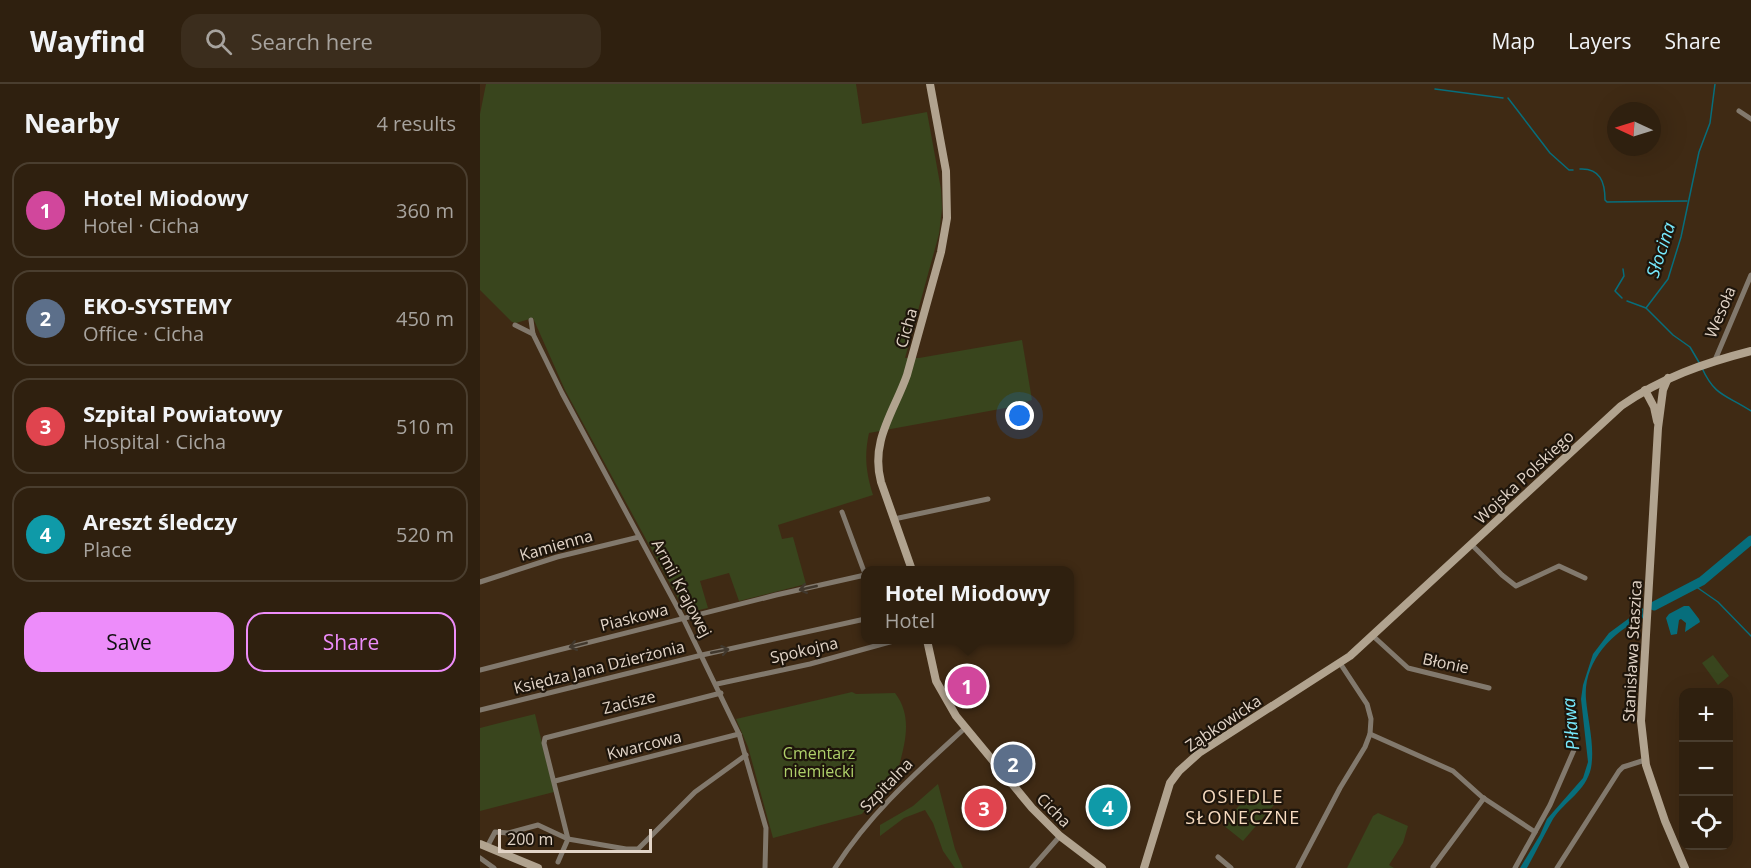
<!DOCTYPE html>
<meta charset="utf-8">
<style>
:root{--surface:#2f200f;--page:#3b2d1d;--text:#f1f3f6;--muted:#a7a39e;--line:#4a3e2f;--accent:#ed8cfa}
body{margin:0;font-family:"Open Sans",sans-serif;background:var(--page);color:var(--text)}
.controls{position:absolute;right:18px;bottom:18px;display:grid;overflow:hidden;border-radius:12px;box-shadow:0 6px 24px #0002}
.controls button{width:54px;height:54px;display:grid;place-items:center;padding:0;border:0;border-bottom:2px solid var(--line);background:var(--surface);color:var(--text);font:30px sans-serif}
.compass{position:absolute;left:1127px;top:18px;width:54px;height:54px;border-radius:50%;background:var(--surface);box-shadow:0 6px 24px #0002;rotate:274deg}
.scale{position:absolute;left:18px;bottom:15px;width:154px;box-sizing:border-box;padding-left:6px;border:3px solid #e2d4c7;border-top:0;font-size:16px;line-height:21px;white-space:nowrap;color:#e2d4c7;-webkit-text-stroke:4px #1e150b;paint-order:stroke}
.you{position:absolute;left:540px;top:332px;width:21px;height:21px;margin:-15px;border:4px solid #fff;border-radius:50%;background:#1a73e8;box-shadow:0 0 0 9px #1a73e833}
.badge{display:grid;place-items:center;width:39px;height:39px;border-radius:50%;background:var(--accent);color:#fff;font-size:20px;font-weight:700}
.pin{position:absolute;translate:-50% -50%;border:3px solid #fff;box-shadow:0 2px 6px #0006}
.popup{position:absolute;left:381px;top:482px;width:213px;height:78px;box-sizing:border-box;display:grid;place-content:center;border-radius:12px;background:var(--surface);filter:drop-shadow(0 2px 4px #0005);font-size:20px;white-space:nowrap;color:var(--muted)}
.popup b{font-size:22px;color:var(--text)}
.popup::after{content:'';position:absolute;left:50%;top:100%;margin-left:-12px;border:12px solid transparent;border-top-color:var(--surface)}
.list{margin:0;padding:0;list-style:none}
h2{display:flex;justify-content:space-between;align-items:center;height:78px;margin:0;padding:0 24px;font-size:26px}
h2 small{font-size:20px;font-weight:400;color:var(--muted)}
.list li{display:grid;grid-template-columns:39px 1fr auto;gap:18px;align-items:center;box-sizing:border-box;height:96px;margin:0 12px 12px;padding:0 12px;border:2px solid var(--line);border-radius:18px}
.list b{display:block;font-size:22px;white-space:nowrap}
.list p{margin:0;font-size:20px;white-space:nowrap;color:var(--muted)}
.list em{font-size:20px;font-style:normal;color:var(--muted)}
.actions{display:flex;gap:12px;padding:18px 24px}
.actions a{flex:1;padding:14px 0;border:2px solid var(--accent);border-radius:18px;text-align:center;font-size:21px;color:var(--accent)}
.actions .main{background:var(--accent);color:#111}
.icon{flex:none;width:33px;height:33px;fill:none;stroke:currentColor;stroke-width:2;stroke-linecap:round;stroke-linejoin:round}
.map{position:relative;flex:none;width:1271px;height:784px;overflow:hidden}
header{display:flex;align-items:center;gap:36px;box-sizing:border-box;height:84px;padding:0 30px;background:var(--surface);border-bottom:2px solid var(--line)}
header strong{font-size:28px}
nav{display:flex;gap:33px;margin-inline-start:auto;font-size:21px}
.search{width:420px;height:54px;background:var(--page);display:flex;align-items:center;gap:15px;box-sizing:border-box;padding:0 21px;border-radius:18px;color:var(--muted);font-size:22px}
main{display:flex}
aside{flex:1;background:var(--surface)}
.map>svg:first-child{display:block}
.green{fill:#39451d}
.water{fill:#076e7c}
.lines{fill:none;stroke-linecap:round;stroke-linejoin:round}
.stream{stroke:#076e7c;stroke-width:1.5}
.river{stroke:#076e7c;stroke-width:9}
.street{stroke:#82796d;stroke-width:5}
.secondary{stroke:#b1a38f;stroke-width:8}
.oneway{stroke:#41382d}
.labels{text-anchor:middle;stroke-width:4.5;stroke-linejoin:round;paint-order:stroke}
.street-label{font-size:16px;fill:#e2d4c7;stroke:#1e150b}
.park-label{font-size:16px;fill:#afd06a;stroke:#1e150b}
.water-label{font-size:18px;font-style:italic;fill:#77eafe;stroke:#1e150b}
.neighbourhood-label{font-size:18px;letter-spacing:1.5px;fill:#f8dcc1;stroke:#1e150b}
</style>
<header>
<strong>Wayfind</strong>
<div class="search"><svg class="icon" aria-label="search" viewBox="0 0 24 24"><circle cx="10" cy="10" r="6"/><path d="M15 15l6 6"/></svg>Search here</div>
<nav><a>Map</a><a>Layers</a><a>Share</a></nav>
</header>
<main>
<aside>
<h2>Nearby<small>4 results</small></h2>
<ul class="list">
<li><span class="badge" style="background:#d1479c">1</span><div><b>Hotel Miodowy</b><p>Hotel · Cicha</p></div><em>360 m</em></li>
<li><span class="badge" style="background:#5c6f8a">2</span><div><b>EKO-SYSTEMY</b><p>Office · Cicha</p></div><em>450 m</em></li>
<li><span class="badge" style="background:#e0444e">3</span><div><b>Szpital Powiatowy</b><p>Hospital · Cicha</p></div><em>510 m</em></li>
<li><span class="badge" style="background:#0f9aa8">4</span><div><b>Areszt śledczy</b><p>Place</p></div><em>520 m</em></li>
</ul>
<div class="actions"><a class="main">Save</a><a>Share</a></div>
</aside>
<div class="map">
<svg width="1271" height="784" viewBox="0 0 1271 784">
<rect width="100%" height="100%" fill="#3f2a14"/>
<!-- green -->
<g class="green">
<path d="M 6,0 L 376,0 L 382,40 L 447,28 L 461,105 L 462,125 L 459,150 L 425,274 L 439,274 L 542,256 L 552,316 L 531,323 L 389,349 C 384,372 386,389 393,411 L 298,441 L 302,455 L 313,453 L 326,500 L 259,517 L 249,489 L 220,497 L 228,524 L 206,529 L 85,306 L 53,234 L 36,239 L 32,238 L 0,206 L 0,30 Z"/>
<path d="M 1233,571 L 1249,592 L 1238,601 L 1222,579 Z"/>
<path d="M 372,608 L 376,610 L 415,609 C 435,635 423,665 416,694 L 405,697 L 382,730 L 293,754 L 268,663 L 256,635 Z"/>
<path d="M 55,630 L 74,708 L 0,727 L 0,644 Z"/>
<path d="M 458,700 L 475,765 L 483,784 L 475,784 L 463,767 L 453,739 L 445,726 L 424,734 L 400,752 L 400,741 L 433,722 Z"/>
<path d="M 774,704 L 794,721 L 763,757 L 743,741 Z"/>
<path d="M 898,729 L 928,742 L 923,759 L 909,781 L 914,784 L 867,784 L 893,732 Z"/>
</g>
<!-- water -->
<g class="water">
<path d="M 1204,522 L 1209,522 L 1219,535 L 1220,538 L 1205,548 L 1206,539 L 1201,535 L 1199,536 L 1197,550 L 1191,551 L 1186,534 L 1189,530 Z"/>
<path d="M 1163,524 L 1163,534 C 1131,548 1103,579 1106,615 C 1108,638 1115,662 1111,684 C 1106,707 1085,717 1073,735 C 1064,751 1056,768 1047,784 L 1040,784 L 1060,751 L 1067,735 L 1103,694 L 1108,678 L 1101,615 L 1103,601 L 1113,570 L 1129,549 Z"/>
</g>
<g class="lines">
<!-- stream -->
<g class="stream">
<path d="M 955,5 L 1023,14"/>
<path d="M 1028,14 L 1070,69 L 1089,86 L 1093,86"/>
<path d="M 1100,85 C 1120,84 1125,98 1125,116 L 1127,118 L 1207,117"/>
<path d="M 1142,214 L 1135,207 L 1144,192 L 1143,185"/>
<path d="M 1147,217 L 1166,224"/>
<path d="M 1220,280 L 1210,263 L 1193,251 L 1166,224 L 1188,195 L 1201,153 L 1219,68 L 1230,39 L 1235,0"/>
<path d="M 1222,284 C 1235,313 1247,311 1271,327"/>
<path d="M 1215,502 L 1238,518 L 1271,552"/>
</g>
<!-- river -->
<path class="river" d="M 1174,522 L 1222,497 L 1271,456"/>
<!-- street -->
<g class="street">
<path d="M 1259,27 L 1271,35"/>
<path d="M 51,236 L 53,250 L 82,309 L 203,534 L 259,650 L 286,744 L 285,784"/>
<path d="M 35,241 L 53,250"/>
<path d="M 1235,276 L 1271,191"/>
<path d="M 362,428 L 385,490"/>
<path d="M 414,435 L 508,415"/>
<path d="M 991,460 L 1022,491 L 1036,502 L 1079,482 L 1105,494"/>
<path d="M 0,498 L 77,473 L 159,453"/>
<path d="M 893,552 L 928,584 L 1009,604"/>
<path d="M 0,586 L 296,511 L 385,491"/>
<path d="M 237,600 L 330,580 L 417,556"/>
<path d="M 0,626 L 222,571 L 385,535"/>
<path d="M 890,650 L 973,687 L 1002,713 L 1055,748"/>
<path d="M 75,697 L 259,650"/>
<path d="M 7,763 L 15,748 L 28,749 L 58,741 L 88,755 L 146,765 L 158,765 L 215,708 L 266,671"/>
<path d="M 738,773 L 751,784"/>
<path d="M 0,774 L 14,784"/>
<path d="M 78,778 L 88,755 L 64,659 L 65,654 L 241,609"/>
<path d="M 953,783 L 1004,714"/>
<path d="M 355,784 C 391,728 436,689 485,644"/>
<path d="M 552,784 L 580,752"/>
<path d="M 818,784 L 860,704 L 885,663 L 890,650 L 891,635 L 887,620 L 860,579"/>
<path d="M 1035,784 L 1070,721 L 1094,666"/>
<path d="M 1077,784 L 1139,687 L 1143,683 L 1165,676"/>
</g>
<!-- secondary -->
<g class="secondary">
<path d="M 1188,294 L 1183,306 L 1178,344 L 1161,637 L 1166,681 L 1185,737 L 1205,784"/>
<path d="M 1165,306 L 1174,323 L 1177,337"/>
<path d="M 432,486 L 401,398 C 390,357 414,328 427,291 L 461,168 L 467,134 L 466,87 L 450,0"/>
<path d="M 447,556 L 456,597 L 476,632 L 552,724 L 580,752 L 622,784"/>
<path d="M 0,760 L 58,784"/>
<path d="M 664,784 L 690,699 L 699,687 L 719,669 L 870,572 L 1141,322 C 1181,294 1224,279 1271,267"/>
</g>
</g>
<!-- one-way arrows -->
<defs><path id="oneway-shaft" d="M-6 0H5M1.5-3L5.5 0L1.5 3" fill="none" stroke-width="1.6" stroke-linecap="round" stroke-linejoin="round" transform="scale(1.5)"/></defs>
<g class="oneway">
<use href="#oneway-shaft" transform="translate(328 504) rotate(167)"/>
<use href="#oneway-shaft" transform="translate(98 561) rotate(166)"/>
<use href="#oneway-shaft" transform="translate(240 567) rotate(-11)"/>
</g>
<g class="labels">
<!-- street labels -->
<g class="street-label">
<text transform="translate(1240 228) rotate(-67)" y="6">Wesoła</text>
<text transform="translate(426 244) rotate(-74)" y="6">Cicha</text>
<text transform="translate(1044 393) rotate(-43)" y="6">Wojska Polskiego</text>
<text transform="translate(76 461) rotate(-16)" y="6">Kamienna</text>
<text transform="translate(202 504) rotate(62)" y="6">Armii Krajowej</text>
<text transform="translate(154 533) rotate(-14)" y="6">Piaskowa</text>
<text transform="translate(324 566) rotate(-13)" y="6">Spokojna</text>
<text transform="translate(1152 567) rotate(-87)" y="6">Stanisława Staszica</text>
<text transform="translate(966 579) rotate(12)" y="6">Błonie</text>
<text transform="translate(119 583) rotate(-14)" y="6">Księdza Jana Dzierżonia</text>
<text transform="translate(149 618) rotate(-14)" y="6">Zacisze</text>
<text transform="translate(743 639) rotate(-34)" y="6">Ząbkowicka</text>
<text transform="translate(164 661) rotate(-14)" y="6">Kwarcowa</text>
<text transform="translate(406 701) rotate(-46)" y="6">Szpitalna</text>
<text transform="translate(574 726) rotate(45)" y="6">Cicha</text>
</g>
<!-- park labels -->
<g class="park-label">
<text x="339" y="675">Cmentarz<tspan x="339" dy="18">niemiecki</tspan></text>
</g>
<!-- water labels -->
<g class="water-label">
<text transform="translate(1181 166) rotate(-72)" y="6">Słocina</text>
<text transform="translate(1091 640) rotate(-95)" y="6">Piława</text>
</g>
<!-- neighbourhood labels -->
<g class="neighbourhood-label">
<text x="763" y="719">OSIEDLE<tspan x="763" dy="21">SŁONECZNE</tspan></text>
</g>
</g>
</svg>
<div class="controls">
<button>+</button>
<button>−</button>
<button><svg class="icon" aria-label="locate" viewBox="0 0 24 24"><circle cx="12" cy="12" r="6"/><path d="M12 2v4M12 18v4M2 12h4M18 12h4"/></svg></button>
</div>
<svg class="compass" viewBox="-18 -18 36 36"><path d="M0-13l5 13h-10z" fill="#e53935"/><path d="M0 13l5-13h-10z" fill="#a7a39e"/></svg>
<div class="scale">200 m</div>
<div class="you"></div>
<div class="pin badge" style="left:487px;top:602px;background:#d1479c">1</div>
<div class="popup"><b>Hotel Miodowy</b>Hotel</div>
<div class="pin badge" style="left:533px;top:680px;background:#5c6f8a">2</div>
<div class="pin badge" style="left:504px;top:724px;background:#e0444e">3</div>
<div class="pin badge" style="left:628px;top:723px;background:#0f9aa8">4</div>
</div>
</main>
